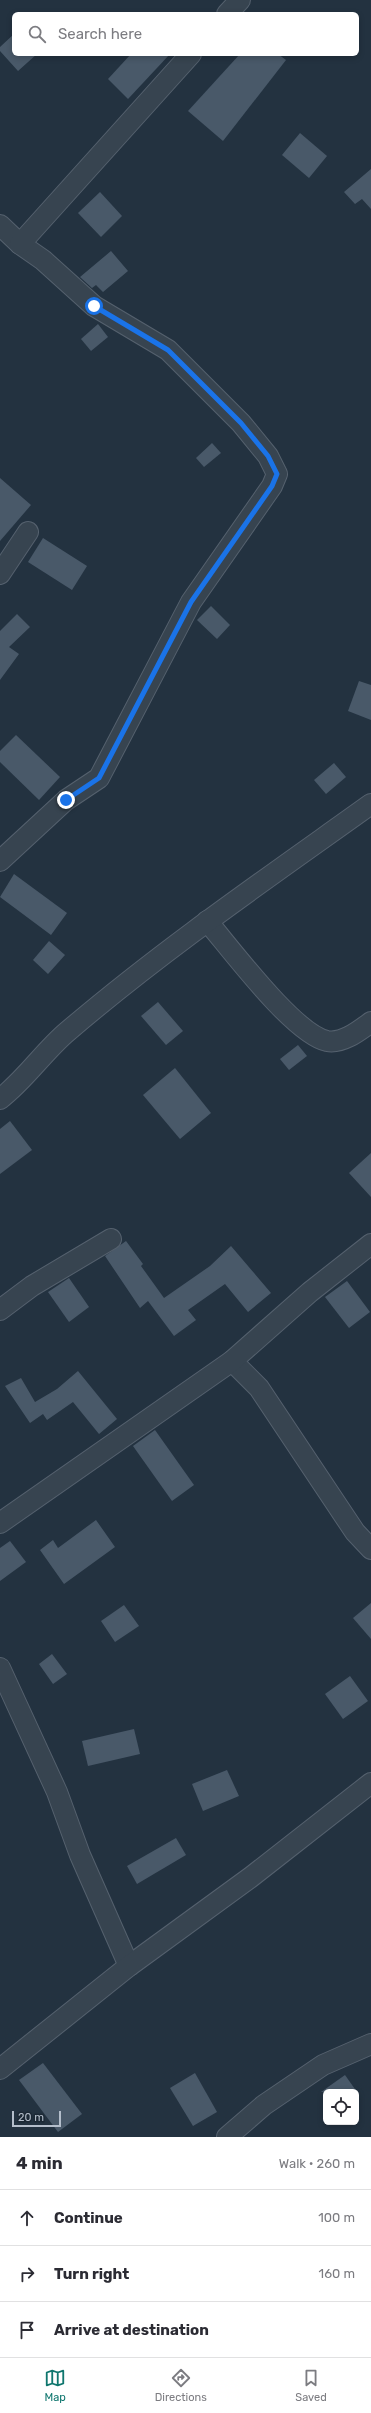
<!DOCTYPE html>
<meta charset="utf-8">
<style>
:root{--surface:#fff;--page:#f7f7f7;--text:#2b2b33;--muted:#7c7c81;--line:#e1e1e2;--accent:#0f766e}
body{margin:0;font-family:Rubik,sans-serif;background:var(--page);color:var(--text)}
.controls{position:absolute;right:12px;bottom:12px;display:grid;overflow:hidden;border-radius:6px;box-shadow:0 2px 6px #0003}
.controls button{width:36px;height:36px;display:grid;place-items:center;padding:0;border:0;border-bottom:1px solid var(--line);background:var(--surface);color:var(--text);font:20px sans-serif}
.scale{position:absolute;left:12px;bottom:10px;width:49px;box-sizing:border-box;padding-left:4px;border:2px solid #b4becb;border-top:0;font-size:11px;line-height:14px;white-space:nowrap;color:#b4becb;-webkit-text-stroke:3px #1c2935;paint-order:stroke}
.stop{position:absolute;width:12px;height:12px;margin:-9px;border:3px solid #1a73e8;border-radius:50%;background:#fff}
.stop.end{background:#1a73e8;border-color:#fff;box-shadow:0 1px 4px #0008}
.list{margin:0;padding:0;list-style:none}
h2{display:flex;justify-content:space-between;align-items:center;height:52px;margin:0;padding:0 16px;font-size:17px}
h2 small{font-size:13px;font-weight:400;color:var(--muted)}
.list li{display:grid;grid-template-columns:26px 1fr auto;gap:12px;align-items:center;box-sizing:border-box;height:56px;padding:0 16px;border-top:1px solid var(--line)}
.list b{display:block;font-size:15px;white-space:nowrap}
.list em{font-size:13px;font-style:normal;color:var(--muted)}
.icon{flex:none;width:22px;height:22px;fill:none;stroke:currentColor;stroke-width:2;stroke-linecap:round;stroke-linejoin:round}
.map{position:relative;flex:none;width:371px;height:2137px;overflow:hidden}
.search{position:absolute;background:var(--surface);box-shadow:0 2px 6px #0003;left:12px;right:12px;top:12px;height:44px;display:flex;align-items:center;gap:10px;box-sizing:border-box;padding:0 14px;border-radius:6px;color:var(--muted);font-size:15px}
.sheet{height:220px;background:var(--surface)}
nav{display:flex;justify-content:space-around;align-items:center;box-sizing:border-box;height:56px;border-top:1px solid var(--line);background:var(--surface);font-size:11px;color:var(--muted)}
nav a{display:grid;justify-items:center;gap:2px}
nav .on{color:var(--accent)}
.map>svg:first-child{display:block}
.building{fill:#495969}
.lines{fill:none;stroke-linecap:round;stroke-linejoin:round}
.minor-casing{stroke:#55616e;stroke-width:22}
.minor{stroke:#374450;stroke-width:20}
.route{stroke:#1a73e8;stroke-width:5}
</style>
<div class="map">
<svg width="371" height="2137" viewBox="0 0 371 2137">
<rect width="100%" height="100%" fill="#233240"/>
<!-- building -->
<g class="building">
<path d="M 14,34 L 14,54 L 37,54 L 18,71 L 0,51 L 0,47 Z"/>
<path d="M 131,54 L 170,54 L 128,99 L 108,79 Z"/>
<path d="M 240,54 L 278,54 L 286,60 L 223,141 L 188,111 Z"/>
<path d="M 300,133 L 327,156 L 309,178 L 282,155 Z"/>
<path d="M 371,169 L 371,209 L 362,199 L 355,204 L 344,192 Z"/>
<path d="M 100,192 L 122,216 L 101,237 L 78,213 Z"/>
<path d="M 111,251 L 128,271 L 103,292 L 96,285 L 92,288 L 80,277 Z"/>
<path d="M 98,324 L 108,337 L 91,351 L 81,339 Z"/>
<path d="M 212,443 L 221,453 L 204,467 L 196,458 Z"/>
<path d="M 0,478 L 31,505 L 0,541 Z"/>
<path d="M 43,538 L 87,566 L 72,590 L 28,562 Z"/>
<path d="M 211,606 L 230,625 L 217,639 L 197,620 Z"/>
<path d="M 17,614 L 30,627 L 9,647 L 19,654 L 0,680 L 0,631 Z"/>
<path d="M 359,681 L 371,685 L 371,720 L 348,711 Z"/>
<path d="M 16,735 L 60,777 L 39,800 L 0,762 L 0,751 Z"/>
<path d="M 334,763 L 346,777 L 326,794 L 314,780 Z"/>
<path d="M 14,874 L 67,913 L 51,935 L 0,897 Z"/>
<path d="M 49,941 L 65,955 L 48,974 L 33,960 Z"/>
<path d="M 158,1002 L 183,1031 L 166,1045 L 141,1016 Z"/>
<path d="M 298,1045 L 307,1056 L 289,1070 L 280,1059 Z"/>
<path d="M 175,1068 L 211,1113 L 180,1139 L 143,1095 Z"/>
<path d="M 10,1121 L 32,1150 L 0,1174 L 0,1129 Z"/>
<path d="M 371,1153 L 371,1197 L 349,1173 Z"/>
<path d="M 126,1241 L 143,1264 L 141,1266 L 164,1298 L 210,1266 L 231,1246 L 271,1293 L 248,1312 L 225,1284 L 188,1310 L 196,1320 L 174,1336 L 148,1301 L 140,1308 L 105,1256 Z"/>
<path d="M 69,1278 L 89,1307 L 69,1322 L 48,1292 Z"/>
<path d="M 347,1281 L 370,1312 L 349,1328 L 325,1297 Z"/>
<path d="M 78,1371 L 117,1419 L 99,1434 L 73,1402 L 47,1420 L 43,1414 L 30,1423 L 5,1386 L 21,1378 L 35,1402 L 57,1389 Z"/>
<path d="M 155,1430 L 194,1485 L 172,1501 L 133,1446 Z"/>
<path d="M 96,1520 L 115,1547 L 64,1584 L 40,1550 L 53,1540 L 58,1548 Z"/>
<path d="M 10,1541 L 26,1562 L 0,1581 L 0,1548 Z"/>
<path d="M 371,1603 L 371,1639 L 353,1618 Z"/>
<path d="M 124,1605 L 139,1626 L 115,1642 L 101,1621 Z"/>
<path d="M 52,1654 L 67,1674 L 53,1684 L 39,1664 Z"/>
<path d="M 350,1676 L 368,1701 L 343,1719 L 325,1694 Z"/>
<path d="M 134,1729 L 140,1754 L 88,1766 L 82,1741 Z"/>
<path d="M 227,1770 L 239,1796 L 203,1811 L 192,1784 Z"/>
<path d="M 176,1838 L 186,1855 L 137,1884 L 127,1866 Z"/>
<path d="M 43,2063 L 82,2114 L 58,2132 L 19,2080 Z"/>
<path d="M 195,2073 L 217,2112 L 193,2126 L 170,2088 Z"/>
<path d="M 345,2075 L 357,2092 L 321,2092 Z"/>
</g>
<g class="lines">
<!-- minor casing -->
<g class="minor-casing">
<g id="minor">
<path d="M 227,14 L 240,0"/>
<path d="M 0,225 L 20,244 L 43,260 L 94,306 L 168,350 L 241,423 L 268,456 L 277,474 L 272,486 L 191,602 L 99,778 L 66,800 L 0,861"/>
<path d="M 20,244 L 191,54"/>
<path d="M 0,574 L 28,532"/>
<path d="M 207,921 C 231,949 294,1034 327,1041 C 343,1044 360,1030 371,1022"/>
<path d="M 0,1099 C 26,1079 44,1051 68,1031 C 164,949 269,877 371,804"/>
<path d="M 0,1310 L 32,1286 L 111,1239"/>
<path d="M 232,1361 L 259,1388 L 355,1532 L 371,1549"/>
<path d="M 0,1523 L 232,1361 L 310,1292 L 371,1244"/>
<path d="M 0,1668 L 57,1792 L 80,1855 L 129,1966"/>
<path d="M 0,2069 L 129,1966 L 251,1877 L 371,1783"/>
<path d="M 227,2137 L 264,2105 L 323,2065 L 371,2044"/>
</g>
</g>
<!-- minor -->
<use href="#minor" class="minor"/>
</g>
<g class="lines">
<!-- route -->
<path class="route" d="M 66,800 L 99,778 L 191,602 L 272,486 L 277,474 L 268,456 L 241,423 L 168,350 L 94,306"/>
</g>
</svg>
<div class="controls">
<button><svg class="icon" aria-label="locate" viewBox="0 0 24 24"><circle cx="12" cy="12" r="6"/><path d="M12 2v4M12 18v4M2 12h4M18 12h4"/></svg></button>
</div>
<div class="scale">20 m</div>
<div class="stop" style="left:94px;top:306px"></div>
<div class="stop end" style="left:66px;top:800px"></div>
<div class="search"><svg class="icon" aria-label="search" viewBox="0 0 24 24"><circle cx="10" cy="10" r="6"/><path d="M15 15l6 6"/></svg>Search here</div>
</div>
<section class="sheet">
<h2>4 min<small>Walk · 260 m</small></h2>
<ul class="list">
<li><svg class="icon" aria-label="ahead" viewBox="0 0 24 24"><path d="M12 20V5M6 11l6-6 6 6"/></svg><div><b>Continue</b></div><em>100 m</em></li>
<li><svg class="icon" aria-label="right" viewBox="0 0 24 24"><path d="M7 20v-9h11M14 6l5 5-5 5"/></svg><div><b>Turn right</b></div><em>160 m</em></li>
<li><svg class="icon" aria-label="arrive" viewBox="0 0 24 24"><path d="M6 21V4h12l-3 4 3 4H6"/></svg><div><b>Arrive at destination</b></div></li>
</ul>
</section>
<nav>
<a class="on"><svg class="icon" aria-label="map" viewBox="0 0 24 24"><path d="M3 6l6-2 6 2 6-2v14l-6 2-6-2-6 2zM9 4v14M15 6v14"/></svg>Map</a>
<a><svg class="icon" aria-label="directions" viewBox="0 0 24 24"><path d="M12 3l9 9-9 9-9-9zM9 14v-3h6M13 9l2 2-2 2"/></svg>Directions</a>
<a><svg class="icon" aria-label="saved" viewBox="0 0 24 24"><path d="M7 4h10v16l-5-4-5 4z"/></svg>Saved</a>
</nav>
